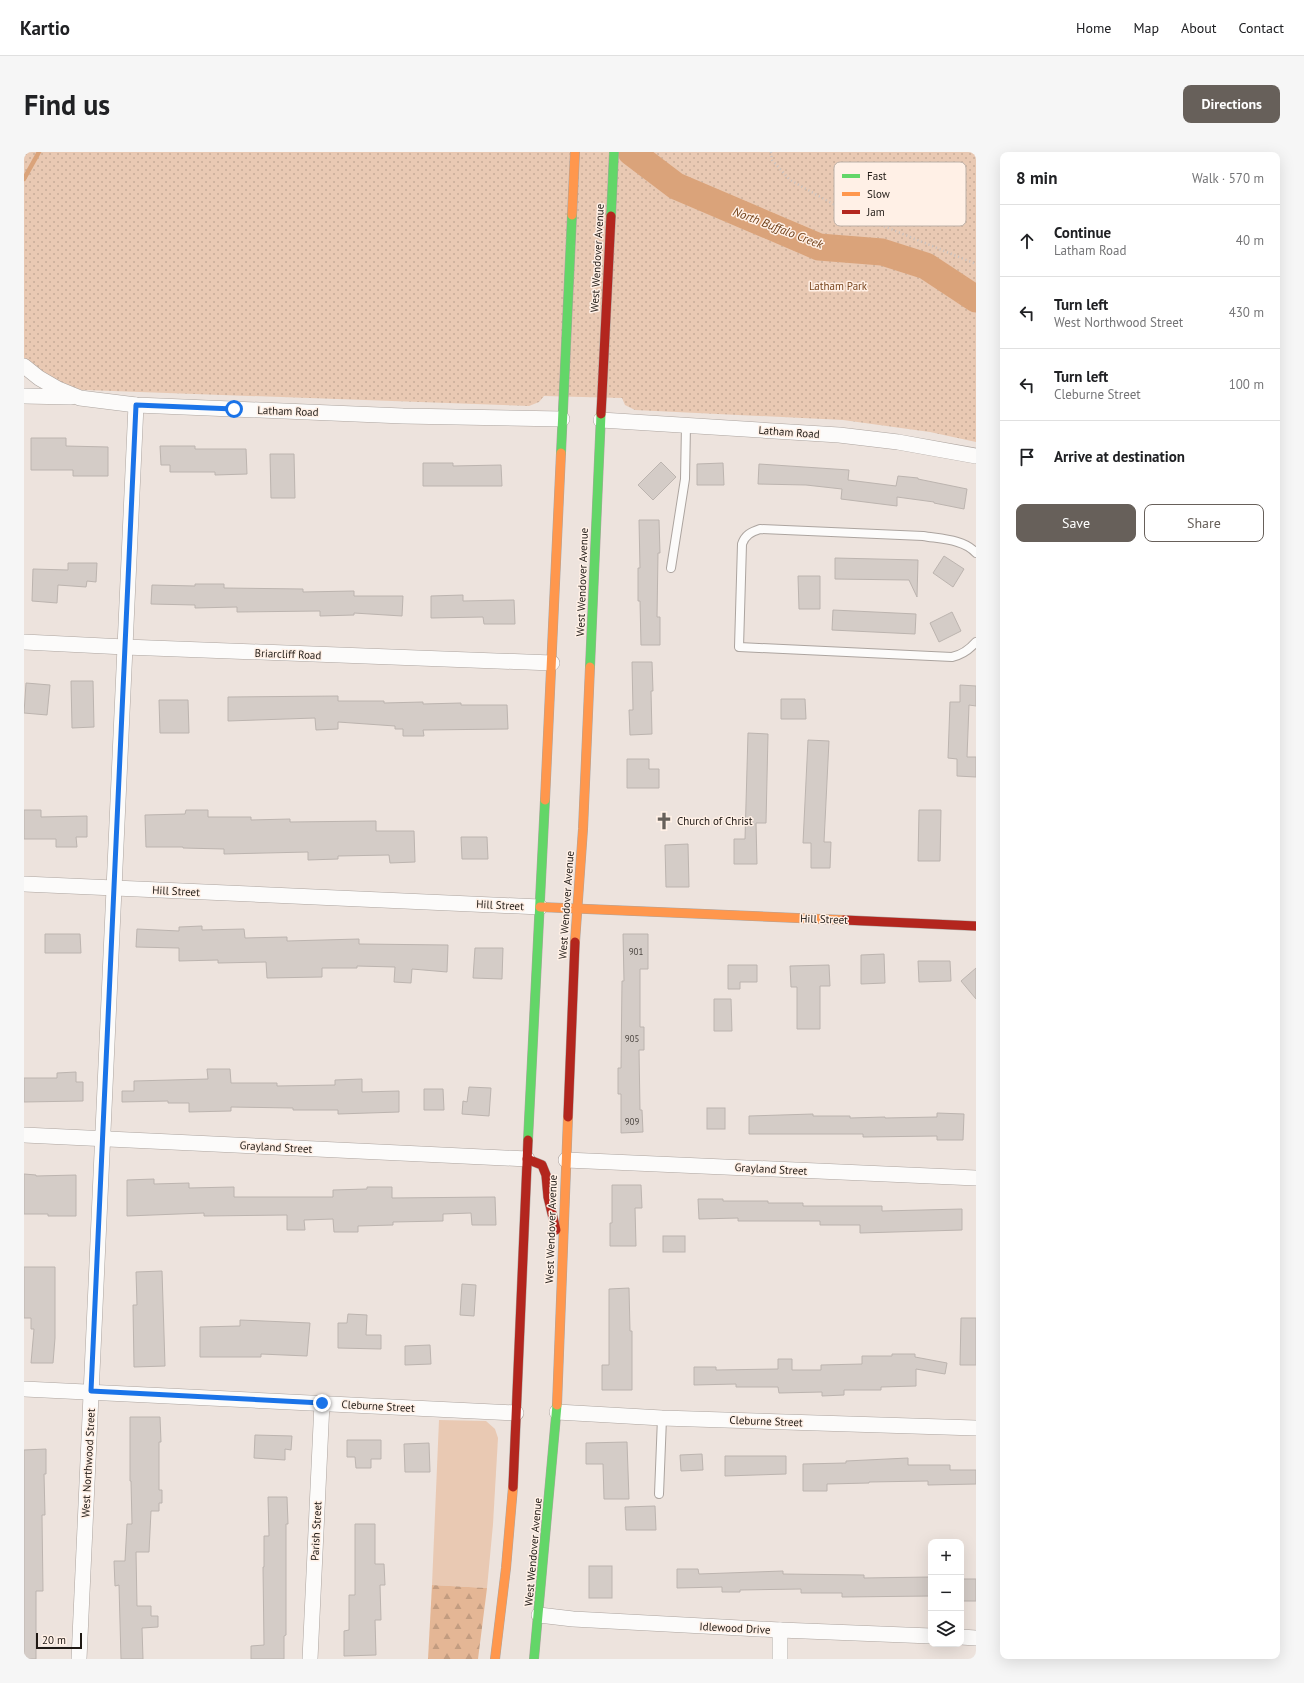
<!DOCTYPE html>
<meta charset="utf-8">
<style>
:root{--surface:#fff;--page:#f6f6f6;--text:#202124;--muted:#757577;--line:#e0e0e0;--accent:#67605a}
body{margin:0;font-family:"PT Sans",sans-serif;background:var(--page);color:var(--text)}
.controls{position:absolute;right:12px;bottom:12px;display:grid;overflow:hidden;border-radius:8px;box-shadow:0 4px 16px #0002}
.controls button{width:36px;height:36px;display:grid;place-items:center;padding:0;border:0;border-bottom:1px solid var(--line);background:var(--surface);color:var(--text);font:20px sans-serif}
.scale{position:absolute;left:12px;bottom:10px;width:46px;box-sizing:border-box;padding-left:4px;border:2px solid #1f1914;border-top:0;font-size:11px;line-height:14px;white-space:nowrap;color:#1f1914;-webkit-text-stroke:3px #fff0e6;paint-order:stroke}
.stop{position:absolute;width:12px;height:12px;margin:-9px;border:3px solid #1a73e8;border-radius:50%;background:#fff}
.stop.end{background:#1a73e8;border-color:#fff;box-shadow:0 1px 4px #0008}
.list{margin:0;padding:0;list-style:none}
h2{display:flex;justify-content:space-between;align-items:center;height:52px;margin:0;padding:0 16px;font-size:17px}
h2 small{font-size:13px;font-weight:400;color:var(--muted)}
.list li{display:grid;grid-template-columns:26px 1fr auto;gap:12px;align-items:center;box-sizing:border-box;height:72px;padding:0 16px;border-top:1px solid var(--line)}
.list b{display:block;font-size:15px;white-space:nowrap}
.list p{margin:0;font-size:13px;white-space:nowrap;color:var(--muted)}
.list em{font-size:13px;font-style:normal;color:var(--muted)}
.actions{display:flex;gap:8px;padding:12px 16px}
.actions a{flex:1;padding:9px 0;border:1px solid var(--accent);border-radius:8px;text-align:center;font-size:14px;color:var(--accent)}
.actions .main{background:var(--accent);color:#fff}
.icon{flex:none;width:22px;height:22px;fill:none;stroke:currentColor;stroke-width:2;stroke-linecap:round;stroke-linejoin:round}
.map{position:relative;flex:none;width:952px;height:1507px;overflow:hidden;border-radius:8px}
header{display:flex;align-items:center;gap:24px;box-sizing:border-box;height:56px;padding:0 20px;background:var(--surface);border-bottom:1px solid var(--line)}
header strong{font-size:19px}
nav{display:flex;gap:22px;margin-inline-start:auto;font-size:14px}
.intro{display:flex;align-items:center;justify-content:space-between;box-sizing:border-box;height:96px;padding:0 24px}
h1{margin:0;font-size:28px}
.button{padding:10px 18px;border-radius:8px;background:var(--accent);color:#fff;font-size:14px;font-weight:700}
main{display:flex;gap:24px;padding:0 24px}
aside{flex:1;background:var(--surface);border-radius:8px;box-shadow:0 4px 16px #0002}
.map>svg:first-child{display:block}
.grass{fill:#e9c9b3}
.forest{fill:url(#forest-firs)}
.park{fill:url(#park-dots)}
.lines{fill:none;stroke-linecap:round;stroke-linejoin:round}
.stream{stroke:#daa37a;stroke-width:4.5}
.river{stroke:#daa37a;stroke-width:27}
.building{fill:#d4ccc7;stroke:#bcb4af}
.lane-casing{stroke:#aca49f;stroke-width:10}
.street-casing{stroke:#aca49f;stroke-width:16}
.fast-casing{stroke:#aca49f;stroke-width:10}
.slow-casing{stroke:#aca49f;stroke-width:10}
.jam-casing{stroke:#aca49f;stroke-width:10}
.path{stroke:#c7c3c2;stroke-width:2.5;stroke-dasharray:1 3;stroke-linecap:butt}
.lane{stroke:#fcfbfa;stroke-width:8}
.street{stroke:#fcfbfa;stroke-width:15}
.fast{stroke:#63d668;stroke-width:9}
.slow{stroke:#ff974d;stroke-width:9}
.jam{stroke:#b3261e;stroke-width:9}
.route{stroke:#1a73e8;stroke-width:5}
.labels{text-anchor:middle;stroke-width:3;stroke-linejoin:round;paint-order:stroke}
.number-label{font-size:9px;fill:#4d4742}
.street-label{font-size:11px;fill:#1f1914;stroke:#fff0e6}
.park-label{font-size:11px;fill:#7a4720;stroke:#fff0e6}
.poi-label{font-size:11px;fill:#1f1914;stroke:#fff0e6;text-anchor:start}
.water-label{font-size:12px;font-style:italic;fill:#6e3c13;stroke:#fff0e6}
.key{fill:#fff0e6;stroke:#bcb0a7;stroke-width:1}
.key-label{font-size:11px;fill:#1f1914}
</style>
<header>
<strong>Kartio</strong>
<nav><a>Home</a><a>Map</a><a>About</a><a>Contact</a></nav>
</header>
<div class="intro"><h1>Find us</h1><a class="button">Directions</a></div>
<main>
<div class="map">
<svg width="952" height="1507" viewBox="0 0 952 1507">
<defs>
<pattern id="forest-firs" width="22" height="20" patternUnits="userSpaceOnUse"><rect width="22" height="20" fill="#e4b695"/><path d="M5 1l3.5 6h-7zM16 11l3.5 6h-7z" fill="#c39c80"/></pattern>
<pattern id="park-dots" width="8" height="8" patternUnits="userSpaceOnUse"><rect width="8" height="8" fill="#e9c9b3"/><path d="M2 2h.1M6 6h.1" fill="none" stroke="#c7ac99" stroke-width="1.8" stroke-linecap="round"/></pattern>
</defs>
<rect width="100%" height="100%" fill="#ede3dd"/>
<!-- grass -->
<path class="grass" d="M 415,1268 L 462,1269 L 471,1277 L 474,1286 L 469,1372 L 463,1436 L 408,1433 Z"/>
<!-- forest -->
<path class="forest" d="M 408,1433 L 463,1436 L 454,1507 L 404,1507 Z"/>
<!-- park -->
<path class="park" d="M 0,0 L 952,0 L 952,290 L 906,280 L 819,268 L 611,258 L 601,253 L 598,246 L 520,244 L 515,250 L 505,254 L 34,237 L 0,214 Z"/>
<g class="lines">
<!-- stream -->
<path class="stream" d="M 0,27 L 15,0"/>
<!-- river -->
<path class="river" d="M 607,0 L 652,34 L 795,95 L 858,100 L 902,114 L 952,147"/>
</g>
<!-- building -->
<g class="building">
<path d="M 7,286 L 42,286 L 42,294 L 84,295 L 84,324 L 49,324 L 49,318 L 7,318 Z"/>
<path d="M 136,294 L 171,294 L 171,297 L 222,297 L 223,322 L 191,323 L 191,320 L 146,320 L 146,313 L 137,313 Z"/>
<path d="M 246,302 L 270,302 L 271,346 L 247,346 Z"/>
<path d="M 637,310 L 652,325 L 629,348 L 614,333 Z"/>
<path d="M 399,311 L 429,311 L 429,314 L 477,313 L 478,334 L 399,334 Z"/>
<path d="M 699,311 L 700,333 L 673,333 L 673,312 Z"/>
<path d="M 735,312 L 825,318 L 824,328 L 872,334 L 874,324 L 894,326 L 894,327 L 943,337 L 940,357 L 910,351 L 910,350 L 873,345 L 873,354 L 817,347 L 818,337 L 782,333 L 734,332 Z"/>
<path d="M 615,368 L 635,368 L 636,401 L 634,401 L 633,465 L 636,465 L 636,493 L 617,493 L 616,449 L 614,449 L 614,416 L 616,416 Z"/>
<path d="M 920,404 L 940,417 L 929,435 L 909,421 Z"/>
<path d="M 811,406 L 894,408 L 893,445 L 885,428 L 811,427 Z"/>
<path d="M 44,411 L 73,411 L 72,430 L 63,429 L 62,435 L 34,433 L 33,451 L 8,449 L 9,417 L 44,418 Z"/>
<path d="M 774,424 L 796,424 L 796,457 L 775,457 Z"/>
<path d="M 171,432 L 200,432 L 200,436 L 279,437 L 279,440 L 330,439 L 330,444 L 379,444 L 378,464 L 330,461 L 330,463 L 296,464 L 296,459 L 213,460 L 213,455 L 171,456 L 171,453 L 127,452 L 128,433 L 171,434 Z"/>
<path d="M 439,443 L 439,449 L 490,448 L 491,472 L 460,472 L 459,465 L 407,466 L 407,444 Z"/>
<path d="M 809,458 L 892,462 L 891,482 L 808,478 Z"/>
<path d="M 928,460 L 937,479 L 915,490 L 906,471 Z"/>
<path d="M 608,510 L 628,510 L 629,539 L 627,539 L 628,582 L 606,583 L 605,558 L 609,558 Z"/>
<path d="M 47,529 L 69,529 L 70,575 L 48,576 Z"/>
<path d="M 2,531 L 26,533 L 23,563 L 0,561 Z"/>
<path d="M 936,533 L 952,534 L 952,554 L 945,553 L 943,605 L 952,605 L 952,625 L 933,624 L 933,607 L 924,606 L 926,550 L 936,550 Z"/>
<path d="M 314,544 L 314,549 L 360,549 L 360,551 L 399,550 L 399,552 L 437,551 L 437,553 L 483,553 L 484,577 L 399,578 L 400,584 L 379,584 L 379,577 L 371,577 L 371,574 L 314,570 L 314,577 L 292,578 L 291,566 L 204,569 L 204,545 Z"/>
<path d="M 757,547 L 781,547 L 782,567 L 757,567 Z"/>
<path d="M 135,548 L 164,548 L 165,581 L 136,581 Z"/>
<path d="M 724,581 L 744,582 L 742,671 L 732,671 L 733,712 L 710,712 L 710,687 L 721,687 Z"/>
<path d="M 784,588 L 805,589 L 800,690 L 807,690 L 806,716 L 787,716 L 787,691 L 779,691 Z"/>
<path d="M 603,607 L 625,607 L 625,617 L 635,617 L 635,636 L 603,636 Z"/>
<path d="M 0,658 L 17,658 L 17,665 L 63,664 L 63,685 L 52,685 L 53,695 L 32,695 L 32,687 L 0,687 Z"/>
<path d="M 162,658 L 184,658 L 184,665 L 227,665 L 227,668 L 266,667 L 266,670 L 352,669 L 352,679 L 390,679 L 391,710 L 366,711 L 365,703 L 314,704 L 314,707 L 284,708 L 284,700 L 200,702 L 200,697 L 159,696 L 159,695 L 122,695 L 121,663 L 161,662 Z"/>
<path d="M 895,658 L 917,658 L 916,709 L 894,709 Z"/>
<path d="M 437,685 L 463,685 L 464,707 L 438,707 Z"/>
<path d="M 664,692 L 665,735 L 642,735 L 641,693 Z"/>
<path d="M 178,774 L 178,778 L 220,777 L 221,786 L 263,785 L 263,789 L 335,787 L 335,792 L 424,793 L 423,820 L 388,817 L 387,831 L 370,830 L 371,815 L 333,814 L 333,816 L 298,816 L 298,825 L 243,826 L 242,810 L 194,811 L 194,808 L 155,809 L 155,796 L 112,795 L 113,777 L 155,779 L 155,775 Z"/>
<path d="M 21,782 L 56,782 L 57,801 L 21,801 Z"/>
<path d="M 599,782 L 624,782 L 624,817 L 616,817 L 616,875 L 620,875 L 620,898 L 615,898 L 616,958 L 618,958 L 619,980 L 597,981 L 597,942 L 594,942 L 594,916 L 597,916 L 598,829 L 600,829 Z"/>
<path d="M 451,796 L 479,796 L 478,827 L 449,826 Z"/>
<path d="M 860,802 L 861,831 L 837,832 L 837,803 Z"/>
<path d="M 894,809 L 926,809 L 927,829 L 895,830 Z"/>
<path d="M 704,813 L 733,813 L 733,830 L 716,830 L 716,837 L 704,837 Z"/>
<path d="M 805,813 L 806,834 L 796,834 L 796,877 L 773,877 L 773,835 L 767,835 L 766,814 Z"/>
<path d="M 952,816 L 952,847 L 937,829 Z"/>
<path d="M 690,847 L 707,847 L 708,879 L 690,879 Z"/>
<path d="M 183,917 L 206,917 L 207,931 L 253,931 L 253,934 L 311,933 L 311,928 L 338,927 L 338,940 L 375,939 L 375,960 L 314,962 L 314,958 L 269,958 L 269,956 L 207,955 L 207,959 L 165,960 L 165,951 L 144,951 L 144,949 L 98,950 L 98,939 L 110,939 L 110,929 L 184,927 Z"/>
<path d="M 52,920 L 52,930 L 59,930 L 59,949 L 0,950 L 0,926 L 33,926 L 33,921 Z"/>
<path d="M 445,935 L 467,936 L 465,964 L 438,962 L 439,949 L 443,950 Z"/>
<path d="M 400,937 L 419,937 L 420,958 L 400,958 Z"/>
<rect x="683" y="956" width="18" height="21"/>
<path d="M 913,961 L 940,962 L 939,988 L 913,988 L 913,984 L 839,985 L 839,982 L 725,982 L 725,964 L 789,962 L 789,964 L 826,964 L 826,966 L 861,965 L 861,966 L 913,965 Z"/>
<path d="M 0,1022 L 12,1023 L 12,1024 L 52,1023 L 52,1064 L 24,1064 L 24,1062 L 0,1062 Z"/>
<path d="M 130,1027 L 130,1032 L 165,1031 L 165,1036 L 210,1035 L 210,1045 L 309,1045 L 309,1038 L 343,1037 L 343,1035 L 368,1035 L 368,1046 L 471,1045 L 472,1073 L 448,1073 L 447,1061 L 419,1062 L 419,1069 L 369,1070 L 369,1073 L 334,1074 L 334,1080 L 310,1080 L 309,1067 L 280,1068 L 281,1078 L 263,1078 L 263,1063 L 180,1064 L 180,1061 L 103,1064 L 103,1028 Z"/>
<path d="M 588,1033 L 617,1033 L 618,1056 L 611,1056 L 612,1094 L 586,1094 L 586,1071 L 588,1071 Z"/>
<path d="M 674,1047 L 699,1047 L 699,1049 L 744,1049 L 744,1051 L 779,1051 L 779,1054 L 858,1054 L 858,1059 L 938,1057 L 938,1078 L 836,1081 L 836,1073 L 796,1073 L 796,1069 L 714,1069 L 714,1066 L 675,1067 Z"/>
<rect x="639" y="1084" width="22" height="16"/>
<path d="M 0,1115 L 31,1115 L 31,1186 L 29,1211 L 7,1211 L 10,1177 L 7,1177 L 7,1166 L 0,1166 Z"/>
<path d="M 138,1119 L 141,1214 L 110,1215 L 109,1153 L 113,1153 L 112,1120 Z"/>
<path d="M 438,1132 L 452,1133 L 450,1164 L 436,1163 Z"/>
<path d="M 605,1136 L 606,1179 L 608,1179 L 608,1238 L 578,1238 L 578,1213 L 585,1213 L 585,1137 Z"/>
<path d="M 324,1162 L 343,1163 L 342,1183 L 357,1183 L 357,1197 L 314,1196 L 314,1171 L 323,1171 Z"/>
<path d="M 937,1166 L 952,1166 L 952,1213 L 936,1213 Z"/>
<path d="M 216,1168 L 286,1171 L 283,1204 L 237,1202 L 237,1205 L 176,1205 L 176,1175 L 216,1174 Z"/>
<path d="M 406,1193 L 407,1212 L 381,1213 L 381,1194 Z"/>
<path d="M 868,1202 L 891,1202 L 891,1205 L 923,1211 L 921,1222 L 892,1217 L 892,1234 L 857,1235 L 857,1238 L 820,1238 L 820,1243 L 798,1244 L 798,1240 L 755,1241 L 754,1235 L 712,1235 L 712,1232 L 670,1233 L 670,1215 L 692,1215 L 692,1218 L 754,1217 L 754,1207 L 768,1207 L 768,1218 L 797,1218 L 797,1213 L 838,1212 L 838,1204 L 868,1204 Z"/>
<path d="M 106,1265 L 136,1265 L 137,1290 L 135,1290 L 135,1338 L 138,1338 L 138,1351 L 135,1351 L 135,1359 L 127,1359 L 125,1400 L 112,1400 L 113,1454 L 127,1454 L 127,1464 L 134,1464 L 134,1475 L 118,1476 L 119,1507 L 97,1507 L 95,1433 L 91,1434 L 90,1409 L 101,1409 L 103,1372 L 108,1372 L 107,1329 L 106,1329 Z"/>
<path d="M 231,1283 L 268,1284 L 267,1298 L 261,1297 L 261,1308 L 230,1306 Z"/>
<path d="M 323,1288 L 357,1288 L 357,1307 L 347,1307 L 347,1316 L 332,1316 L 331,1305 L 323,1305 Z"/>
<path d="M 603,1290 L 605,1347 L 580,1347 L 579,1312 L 562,1312 L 562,1291 Z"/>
<path d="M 405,1291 L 406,1320 L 381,1320 L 380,1292 Z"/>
<path d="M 22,1297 L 22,1322 L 20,1322 L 21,1363 L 18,1363 L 19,1439 L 12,1439 L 12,1507 L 0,1507 L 0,1298 Z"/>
<path d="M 678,1302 L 679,1318 L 657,1319 L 656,1303 Z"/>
<path d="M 701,1304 L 762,1304 L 762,1322 L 701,1324 Z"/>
<path d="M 884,1306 L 884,1313 L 926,1313 L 926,1318 L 952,1318 L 952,1332 L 904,1333 L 904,1329 L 845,1330 L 845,1331 L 803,1332 L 803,1339 L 779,1339 L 779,1312 L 822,1311 L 822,1309 Z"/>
<path d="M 244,1345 L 263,1345 L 264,1372 L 262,1372 L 262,1483 L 260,1484 L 260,1507 L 227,1507 L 227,1494 L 240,1493 L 239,1415 L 240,1415 L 240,1384 L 245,1384 Z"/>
<path d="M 631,1354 L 632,1378 L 602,1378 L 601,1355 Z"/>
<path d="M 331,1372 L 351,1372 L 351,1412 L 360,1412 L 361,1433 L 356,1433 L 357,1468 L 351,1468 L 352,1503 L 320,1504 L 320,1479 L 325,1478 L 325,1443 L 331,1443 Z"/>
<rect x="565" y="1414" width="23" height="32"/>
<path d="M 653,1417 L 674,1417 L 675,1422 L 759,1419 L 759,1422 L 840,1423 L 840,1426 L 907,1425 L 907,1444 L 818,1445 L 818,1441 L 777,1441 L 777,1437 L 716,1438 L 716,1440 L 698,1440 L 698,1435 L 653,1436 Z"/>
<rect x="937" y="1427" width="15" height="22"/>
</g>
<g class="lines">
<!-- lane casing -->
<g class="lane-casing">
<g id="lane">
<path d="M 952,401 C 940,387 916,387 899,384 L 736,377 C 727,380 721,383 718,392 L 715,495 L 928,505 C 938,503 945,498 952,490"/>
<path d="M 647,416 L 661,327 L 662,273"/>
<path d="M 635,1342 L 638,1266"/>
</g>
</g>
<!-- street casing -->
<g class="street-casing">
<g id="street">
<path d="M 0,214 L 15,226 L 34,237 L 56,246 L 112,253 L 379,264 L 538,267"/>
<path d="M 0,244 L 47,245"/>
<path d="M 577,268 L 815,283 L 874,290 L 952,304"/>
<path d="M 0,490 L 101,495 L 528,511"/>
<path d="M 0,732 L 516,755"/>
<path d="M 0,983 L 503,1007"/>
<path d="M 542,1008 L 952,1026"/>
<path d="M 0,1237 L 492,1261"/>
<path d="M 533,1260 L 638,1266 L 952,1276"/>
<path d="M 515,1463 L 549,1467 L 756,1478 L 907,1484"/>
<path d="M 937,1485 L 952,1486"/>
<path d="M 55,1507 L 112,253"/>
<path d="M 286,1507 L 298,1251"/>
<path d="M 756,1507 L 756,1478"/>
</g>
</g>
<!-- fast casing -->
<g class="fast-casing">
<g id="fast">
<path d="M 587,64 L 590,0"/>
<path d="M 537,301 L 548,63"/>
<path d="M 566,515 L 577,262"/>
<path d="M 504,988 L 521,648"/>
<path d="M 510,1507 L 533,1253"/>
</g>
</g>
<!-- slow casing -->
<g class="slow-casing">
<g id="slow">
<path d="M 548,63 L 551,0"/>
<path d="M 521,648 L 537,301"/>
<path d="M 516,755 L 820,768"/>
<path d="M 551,790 L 559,677 L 566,515"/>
<path d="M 533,1253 L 544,965"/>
<path d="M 471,1507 L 482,1416 L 489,1335"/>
</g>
</g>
<!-- jam casing -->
<g class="jam-casing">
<g id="jam">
<path d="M 577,262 L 587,64"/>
<path d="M 820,768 L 952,774"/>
<path d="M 544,965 L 551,790"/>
<path d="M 503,1007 L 518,1013 L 522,1023 L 524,1045 L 532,1078"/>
<path d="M 489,1335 L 504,988"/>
</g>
</g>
<!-- path -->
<path class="path" d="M 747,0 L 748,8 L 766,28 L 818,57 L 952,112"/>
<!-- lane -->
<use href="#lane" class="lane"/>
<!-- street -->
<use href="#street" class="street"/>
<!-- fast -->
<use href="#fast" class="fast"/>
<!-- slow -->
<use href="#slow" class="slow"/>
<!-- jam -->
<use href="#jam" class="jam"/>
</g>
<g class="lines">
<!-- route -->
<path class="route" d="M 210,257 L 112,253 L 67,1239 L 298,1251"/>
</g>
<!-- icons -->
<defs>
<g id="church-bare" transform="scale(1.38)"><path d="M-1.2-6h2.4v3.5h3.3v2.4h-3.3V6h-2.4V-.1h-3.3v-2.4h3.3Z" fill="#67605a" stroke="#fff0e6" stroke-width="2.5" paint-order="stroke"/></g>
</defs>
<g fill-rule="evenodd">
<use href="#church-bare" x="640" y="669"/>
</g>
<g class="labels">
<!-- number labels -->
<g class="number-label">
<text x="612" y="803">901</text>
<text x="608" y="890">905</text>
<text x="608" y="973">909</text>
</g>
<!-- street labels -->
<g class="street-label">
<text transform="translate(573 106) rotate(-87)" y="4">West Wendover Avenue</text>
<text transform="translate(264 259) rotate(2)" y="4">Latham Road</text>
<text transform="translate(765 280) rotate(4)" y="4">Latham Road</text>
<text transform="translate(558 430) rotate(-88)" y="4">West Wendover Avenue</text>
<text transform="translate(264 502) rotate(2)" y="4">Briarcliff Road</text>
<text transform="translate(152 739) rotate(3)" y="4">Hill Street</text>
<text transform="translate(476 753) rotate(3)" y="4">Hill Street</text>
<text transform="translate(542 753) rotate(-86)" y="4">West Wendover Avenue</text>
<text transform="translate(800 767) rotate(2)" y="4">Hill Street</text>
<text transform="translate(252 995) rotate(3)" y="4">Grayland Street</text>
<text transform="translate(747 1017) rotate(3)" y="4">Grayland Street</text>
<text transform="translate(527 1077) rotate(-88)" y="4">West Wendover Avenue</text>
<text transform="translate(354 1254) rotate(3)" y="4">Cleburne Street</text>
<text transform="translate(742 1269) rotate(2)" y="4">Cleburne Street</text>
<text transform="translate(64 1311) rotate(-87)" y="4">West Northwood Street</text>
<text transform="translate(292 1379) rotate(-87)" y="4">Parish Street</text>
<text transform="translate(509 1400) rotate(-85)" y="4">West Wendover Avenue</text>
<text transform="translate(711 1476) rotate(3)" y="4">Idlewood Drive</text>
</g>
<!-- park labels -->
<g class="park-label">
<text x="814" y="138">Latham Park</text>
</g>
<!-- poi labels -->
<g class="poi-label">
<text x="653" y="673">Church of Christ</text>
</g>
<!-- water labels -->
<g class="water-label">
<text transform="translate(754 76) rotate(21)" y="4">North Buffalo Creek</text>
</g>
</g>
<!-- legend -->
<rect x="810" y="10" width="132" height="64" rx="6" class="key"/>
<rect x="818" y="22" width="18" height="4" fill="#63d668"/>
<rect x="818" y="40" width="18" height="4" fill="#ff974d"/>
<rect x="818" y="58" width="18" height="4" fill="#b3261e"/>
<g class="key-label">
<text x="843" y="28">Fast</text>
<text x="843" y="46">Slow</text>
<text x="843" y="64">Jam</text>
</g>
</svg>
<div class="controls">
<button>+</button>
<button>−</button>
<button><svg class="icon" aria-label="layers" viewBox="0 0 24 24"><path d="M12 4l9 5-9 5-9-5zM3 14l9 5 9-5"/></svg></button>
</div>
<div class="scale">20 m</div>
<div class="stop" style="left:210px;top:257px"></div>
<div class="stop end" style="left:298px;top:1251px"></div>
</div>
<aside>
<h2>8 min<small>Walk · 570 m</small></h2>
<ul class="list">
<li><svg class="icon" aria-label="ahead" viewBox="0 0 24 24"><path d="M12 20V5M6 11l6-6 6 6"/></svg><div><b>Continue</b><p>Latham Road</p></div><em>40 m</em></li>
<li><svg class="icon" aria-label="left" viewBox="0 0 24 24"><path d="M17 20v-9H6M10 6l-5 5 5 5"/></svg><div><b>Turn left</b><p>West Northwood Street</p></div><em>430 m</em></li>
<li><svg class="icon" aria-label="left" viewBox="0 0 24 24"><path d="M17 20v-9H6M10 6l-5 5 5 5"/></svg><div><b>Turn left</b><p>Cleburne Street</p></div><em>100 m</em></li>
<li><svg class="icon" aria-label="arrive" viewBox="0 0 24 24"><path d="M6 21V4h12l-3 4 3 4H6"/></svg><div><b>Arrive at destination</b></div></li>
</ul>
<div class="actions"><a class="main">Save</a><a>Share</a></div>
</aside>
</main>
